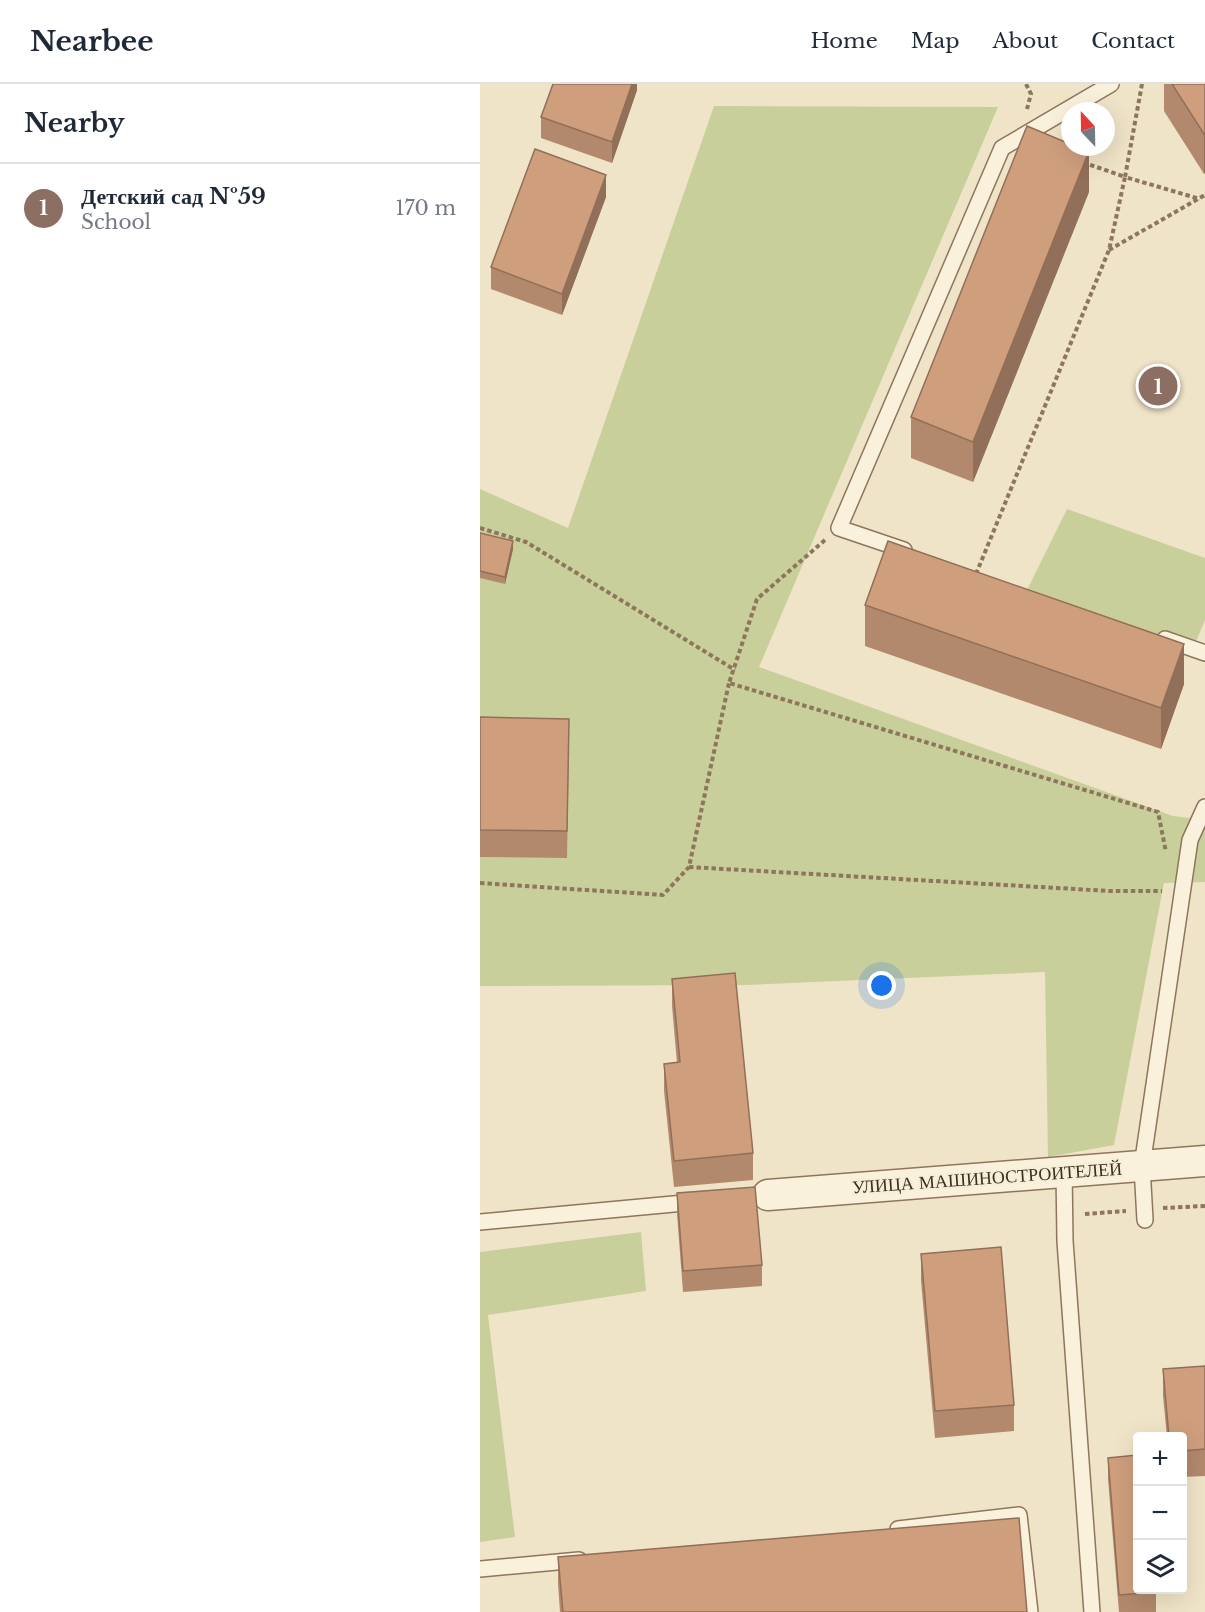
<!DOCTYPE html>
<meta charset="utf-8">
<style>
:root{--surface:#fff;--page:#f6f6f7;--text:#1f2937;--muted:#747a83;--line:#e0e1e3;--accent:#9e2a2b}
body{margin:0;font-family:"Libre Baskerville",serif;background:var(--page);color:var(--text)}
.controls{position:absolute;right:18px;bottom:18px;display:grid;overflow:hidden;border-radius:6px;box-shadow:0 6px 24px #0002}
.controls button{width:54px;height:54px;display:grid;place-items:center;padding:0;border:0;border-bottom:2px solid var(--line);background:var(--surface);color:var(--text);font:30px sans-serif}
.compass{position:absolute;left:581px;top:18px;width:54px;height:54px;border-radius:50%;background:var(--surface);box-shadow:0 6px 24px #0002;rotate:338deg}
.you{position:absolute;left:402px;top:902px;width:21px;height:21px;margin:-15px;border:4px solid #fff;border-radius:50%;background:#1a73e8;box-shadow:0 0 0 9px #1a73e833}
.badge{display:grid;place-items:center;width:39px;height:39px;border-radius:50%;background:var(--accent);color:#fff;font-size:20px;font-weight:700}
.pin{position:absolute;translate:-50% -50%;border:3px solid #fff;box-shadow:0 2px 6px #0006}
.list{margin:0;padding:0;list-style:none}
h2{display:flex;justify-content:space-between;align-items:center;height:78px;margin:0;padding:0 24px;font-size:26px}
h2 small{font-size:20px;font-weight:400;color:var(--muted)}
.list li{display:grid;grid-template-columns:39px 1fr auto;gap:18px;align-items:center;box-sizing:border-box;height:90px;padding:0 24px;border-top:2px solid var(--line)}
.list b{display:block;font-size:22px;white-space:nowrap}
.list p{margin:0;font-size:20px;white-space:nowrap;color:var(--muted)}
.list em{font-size:20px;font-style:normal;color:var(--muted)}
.icon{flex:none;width:33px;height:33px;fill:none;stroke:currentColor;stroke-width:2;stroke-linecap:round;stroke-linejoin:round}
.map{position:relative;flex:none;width:725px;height:1528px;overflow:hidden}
header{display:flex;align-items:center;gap:36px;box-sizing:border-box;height:84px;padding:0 30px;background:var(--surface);border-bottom:2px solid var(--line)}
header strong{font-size:28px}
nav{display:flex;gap:33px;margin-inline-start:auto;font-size:21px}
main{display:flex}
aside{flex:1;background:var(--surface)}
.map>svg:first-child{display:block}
.green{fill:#c9cf9b}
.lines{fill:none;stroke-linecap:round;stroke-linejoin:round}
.service-casing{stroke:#8d765c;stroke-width:18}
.minor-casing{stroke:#8d765c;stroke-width:33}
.path{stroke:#8d765c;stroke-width:4;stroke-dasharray:4.5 3;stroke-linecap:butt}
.service{stroke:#faf1dc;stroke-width:15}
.minor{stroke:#faf1dc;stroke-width:30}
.wall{fill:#b2896c}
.shaded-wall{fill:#916f58}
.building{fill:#cf9f7d;stroke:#916f58;stroke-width:1.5}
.labels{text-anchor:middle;stroke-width:4.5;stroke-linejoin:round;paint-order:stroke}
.street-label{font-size:18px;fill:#3d2e20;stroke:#f7eed8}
</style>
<header>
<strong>Nearbee</strong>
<nav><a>Home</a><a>Map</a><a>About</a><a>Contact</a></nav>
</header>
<main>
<aside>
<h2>Nearby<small></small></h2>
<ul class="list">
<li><span class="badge" style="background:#8d6e63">1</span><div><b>Детский сад №59</b><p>School</p></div><em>170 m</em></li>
</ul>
</aside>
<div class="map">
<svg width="725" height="1528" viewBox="0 0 725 1528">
<rect width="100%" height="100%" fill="#f0e4c8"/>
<!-- green -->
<g class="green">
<path d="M 234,22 L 518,23 L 279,583 L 693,732 L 725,736 L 725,798 L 684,799 L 634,1061 L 568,1073 L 565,888 L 267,901 L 0,902 L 0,405 L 88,444 Z"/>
<path d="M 587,425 L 725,474 L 725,536 L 713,565 L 546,508 Z"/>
<path d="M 161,1148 L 166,1207 L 8,1231 L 35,1453 L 0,1458 L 0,1168 Z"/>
</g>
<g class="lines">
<!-- service casing -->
<g class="service-casing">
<g id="service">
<path d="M 424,466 L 359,444 L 522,64 L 631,0"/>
<path d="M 685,555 L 725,569"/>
<path d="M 584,1086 L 585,1157 L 612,1528"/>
<path d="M 665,1136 L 662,1082 L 710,756 L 725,723"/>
<path d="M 0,1138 L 215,1118"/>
<path d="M 418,1445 L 539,1431 L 550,1528"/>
<path d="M 0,1485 L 99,1476"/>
</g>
</g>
<!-- minor casing -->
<g class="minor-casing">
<path id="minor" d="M 288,1111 L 725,1077"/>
</g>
<!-- path -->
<g class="path">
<path d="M 546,0 L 551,10 L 547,25"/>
<path d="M 662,0 L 645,93 L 720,115"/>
<path d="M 629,166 L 725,111"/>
<path d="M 0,444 L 46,458 L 255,586"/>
<path d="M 345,456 L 277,515 L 249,599 L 678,728 L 686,768"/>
<path d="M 496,490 L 629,166 L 645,93 L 605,79"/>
<path d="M 209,783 L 630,807 L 682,807"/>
<path d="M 0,799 L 183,811 L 209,783 L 249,599"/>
<path d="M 683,1124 L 725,1122"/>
<path d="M 605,1130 L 646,1127"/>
</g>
<!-- service -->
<use href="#service" class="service"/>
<!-- minor -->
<use href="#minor" class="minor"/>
</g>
<!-- wall -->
<g class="wall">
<path d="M 157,0 L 157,6 L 132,79 L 61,54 L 61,33 Z"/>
<path d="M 684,0 L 725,0 L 724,90 L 684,27 Z"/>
<path d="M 609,108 L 493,398 L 431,374 L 431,333 Z"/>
<path d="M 126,113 L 82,231 L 11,205 L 11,183 Z"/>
<path d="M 0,449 L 33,465 L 25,500 L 0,494 Z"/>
<path d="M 385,521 L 704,600 L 681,665 L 385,562 Z"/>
<path d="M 0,633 L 89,661 L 87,774 L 0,773 Z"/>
<path d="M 192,895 L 273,1069 L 273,1096 L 194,1103 L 184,1007 L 184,980 L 197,979 L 192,922 Z"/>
<path d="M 197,1109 L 282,1181 L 282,1202 L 203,1208 L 197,1130 Z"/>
<path d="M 441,1170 L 534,1321 L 534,1347 L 455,1354 L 441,1197 Z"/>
<path d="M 725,1282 L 725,1392 L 702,1393 L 702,1353 L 687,1353 L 683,1312 L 683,1285 Z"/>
<path d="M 628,1374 L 676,1508 L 676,1528 L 639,1528 L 628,1395 Z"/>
<path d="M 78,1473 L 547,1528 L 80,1528 L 78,1500 Z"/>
</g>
<!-- shaded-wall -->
<g class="shaded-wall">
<path d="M 152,0 L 157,0 L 157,6 L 132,79 L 132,58 Z"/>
<path d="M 725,49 L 725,89 L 724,90 L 724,50 Z"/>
<path d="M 609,67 L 609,108 L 493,398 L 493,358 Z"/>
<path d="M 126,91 L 126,113 L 82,231 L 82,210 Z"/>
<path d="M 33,457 L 33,465 L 25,500 L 25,493 Z"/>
<path d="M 704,560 L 704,600 L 681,665 L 681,624 Z"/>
</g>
<!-- building -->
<g class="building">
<path d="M 73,0 L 152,0 L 132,58 L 61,33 Z"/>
<path d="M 692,0 L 725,0 L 725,49 L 724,50 Z"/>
<path d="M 547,42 L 590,60 L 590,63 L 599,63 L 609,67 L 493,358 L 431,333 Z"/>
<path d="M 55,65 L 126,91 L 82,210 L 11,183 Z"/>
<path d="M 0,449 L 33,457 L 25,493 L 0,487 Z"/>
<path d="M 408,457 L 704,560 L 681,624 L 385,521 Z"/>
<path d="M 0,633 L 89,635 L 87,747 L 0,746 Z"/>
<path d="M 255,889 L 273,1069 L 194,1077 L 184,980 L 200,978 L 192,895 Z"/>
<path d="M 275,1103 L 282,1181 L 203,1187 L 197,1109 Z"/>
<path d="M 521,1163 L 534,1321 L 455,1327 L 441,1170 Z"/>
<path d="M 725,1282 L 725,1365 L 702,1367 L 702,1353 L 689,1353 L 683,1285 Z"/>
<path d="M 657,1371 L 657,1506 L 676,1506 L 676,1508 L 639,1511 L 628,1374 Z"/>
<path d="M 539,1434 L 547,1528 L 83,1528 L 78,1473 Z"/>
</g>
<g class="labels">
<!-- street labels -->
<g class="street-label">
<text transform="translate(507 1094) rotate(-4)" y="6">УЛИЦА МАШИНОСТРОИТЕЛЕЙ</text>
</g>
</g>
</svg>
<div class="controls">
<button>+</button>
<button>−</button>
<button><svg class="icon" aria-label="layers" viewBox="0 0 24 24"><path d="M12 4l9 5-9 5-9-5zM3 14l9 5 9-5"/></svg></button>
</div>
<svg class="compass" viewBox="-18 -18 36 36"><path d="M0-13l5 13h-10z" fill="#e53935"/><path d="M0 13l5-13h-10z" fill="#747a83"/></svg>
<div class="you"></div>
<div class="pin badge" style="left:678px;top:302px;background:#8d6e63">1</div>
</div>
</main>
